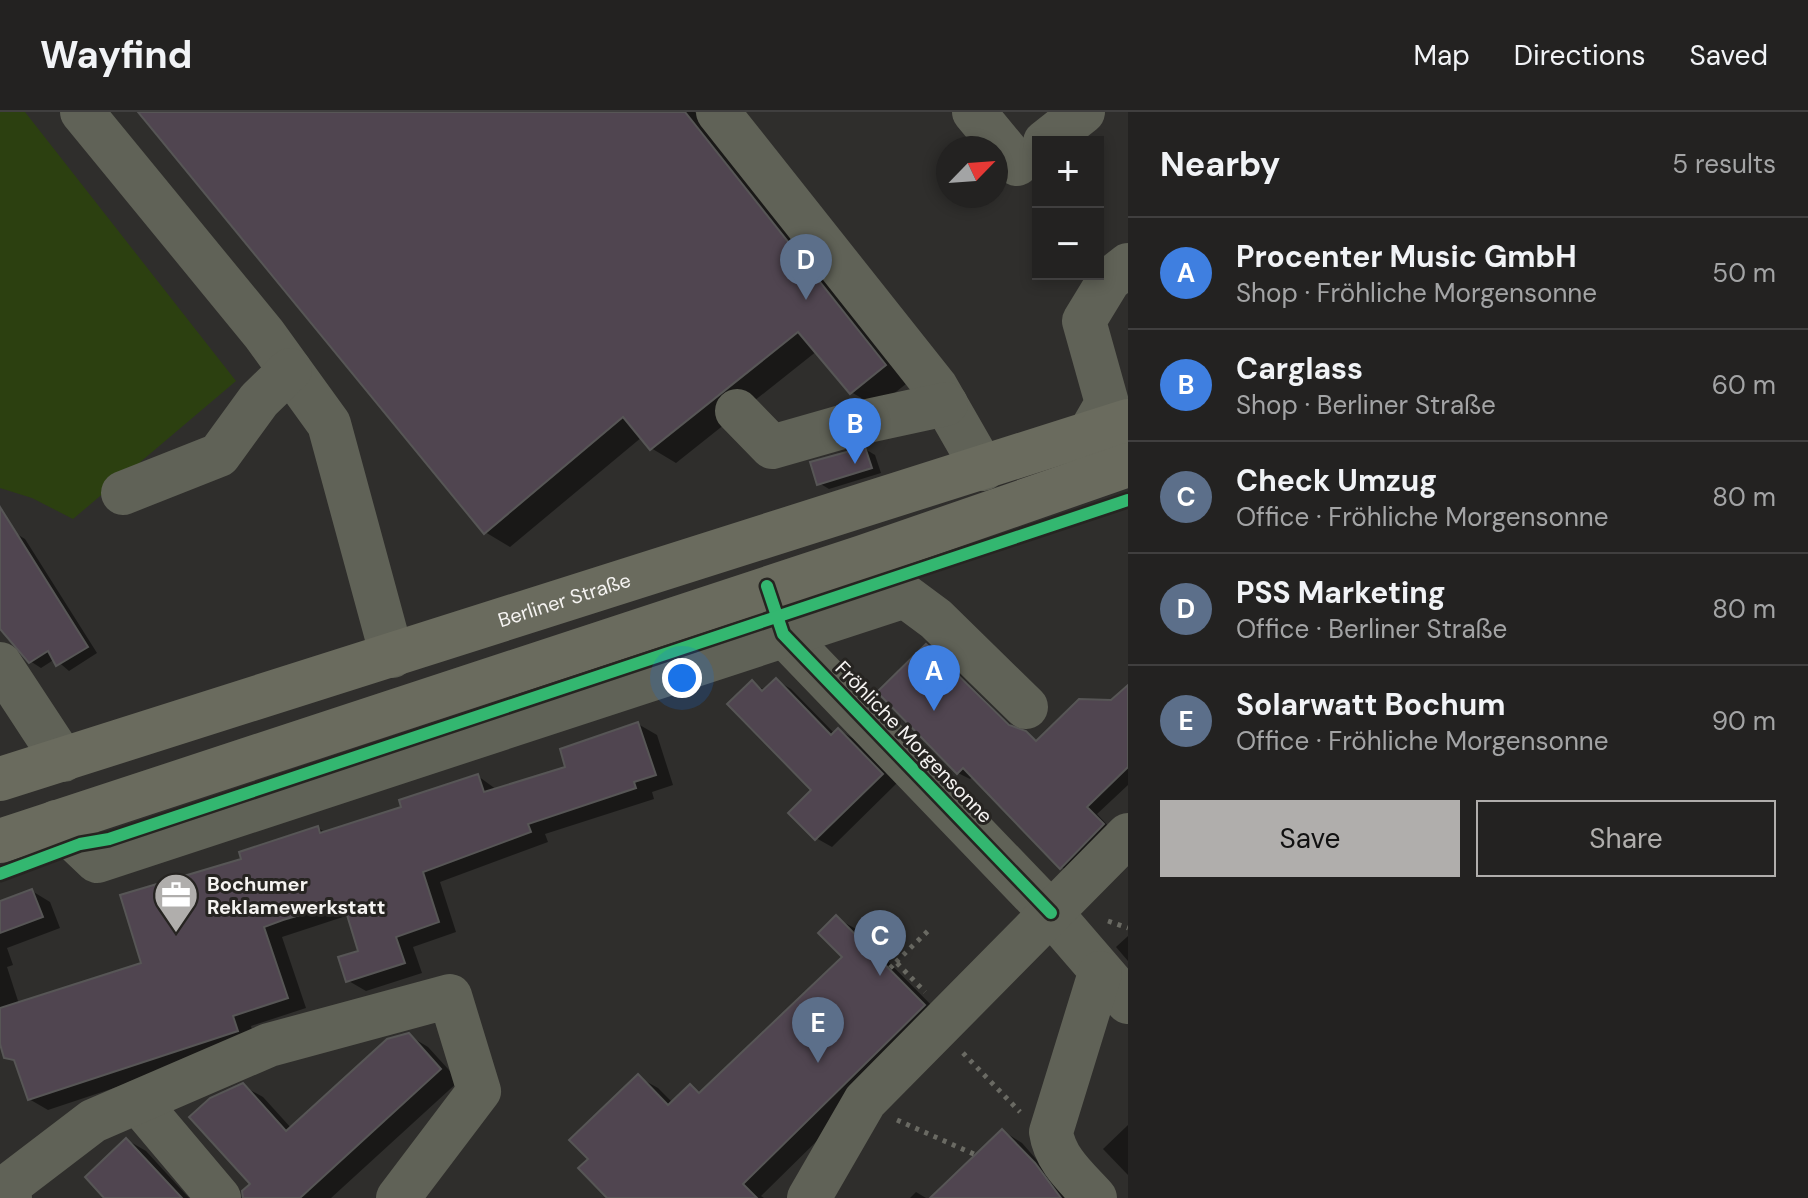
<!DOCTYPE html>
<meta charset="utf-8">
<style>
:root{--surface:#232221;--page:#2f2f2e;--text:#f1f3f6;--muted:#a3a4a5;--line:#403f3f;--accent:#b0aeac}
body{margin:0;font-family:"DM Sans",sans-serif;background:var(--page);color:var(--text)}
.controls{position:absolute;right:24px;top:24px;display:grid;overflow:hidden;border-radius:0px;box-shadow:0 4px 12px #0003}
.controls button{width:72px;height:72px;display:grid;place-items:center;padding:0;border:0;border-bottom:2px solid var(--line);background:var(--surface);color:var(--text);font:40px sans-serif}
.compass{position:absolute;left:936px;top:24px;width:72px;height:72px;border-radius:50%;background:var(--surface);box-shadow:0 4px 12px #0003;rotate:65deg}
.you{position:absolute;left:682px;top:566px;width:28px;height:28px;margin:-20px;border:6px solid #fff;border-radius:50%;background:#1a73e8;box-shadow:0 0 0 12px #1a73e833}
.badge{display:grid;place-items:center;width:52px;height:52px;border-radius:50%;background:var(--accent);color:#fff;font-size:26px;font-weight:700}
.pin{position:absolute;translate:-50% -66px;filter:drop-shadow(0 2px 4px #0008)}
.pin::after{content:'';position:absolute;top:42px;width:28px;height:24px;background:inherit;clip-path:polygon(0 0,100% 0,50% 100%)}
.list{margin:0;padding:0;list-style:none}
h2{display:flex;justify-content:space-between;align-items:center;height:104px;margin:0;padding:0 32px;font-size:34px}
h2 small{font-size:26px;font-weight:400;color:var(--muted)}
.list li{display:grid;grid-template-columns:52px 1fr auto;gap:24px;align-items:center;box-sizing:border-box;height:112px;padding:0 32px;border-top:2px solid var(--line)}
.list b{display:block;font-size:30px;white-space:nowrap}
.list p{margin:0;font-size:26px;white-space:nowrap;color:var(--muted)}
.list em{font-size:26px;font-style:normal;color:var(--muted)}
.actions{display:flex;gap:16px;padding:24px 32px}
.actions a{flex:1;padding:18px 0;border:2px solid var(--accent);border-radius:0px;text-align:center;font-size:28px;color:var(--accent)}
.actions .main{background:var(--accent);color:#111}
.map{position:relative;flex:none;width:1128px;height:1086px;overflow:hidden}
header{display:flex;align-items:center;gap:48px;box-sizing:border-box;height:112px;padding:0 40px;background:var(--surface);border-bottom:2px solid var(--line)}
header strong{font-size:38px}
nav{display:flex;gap:44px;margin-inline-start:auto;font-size:28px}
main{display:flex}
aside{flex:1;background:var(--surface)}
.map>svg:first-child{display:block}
.green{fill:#2c4010}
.shadow{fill:#0007}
.building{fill:#504550;stroke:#575656;stroke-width:2}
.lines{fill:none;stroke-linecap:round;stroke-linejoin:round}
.path{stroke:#6a6a63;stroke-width:5;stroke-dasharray:4 6;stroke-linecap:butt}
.minor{stroke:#606257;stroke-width:44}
.major{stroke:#6a6b5e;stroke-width:44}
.cycleway-casing{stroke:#262421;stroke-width:17}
.cycleway{stroke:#33b770;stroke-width:12}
.labels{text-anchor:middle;stroke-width:6;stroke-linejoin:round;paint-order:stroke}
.street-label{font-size:20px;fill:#f5f3f1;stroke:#262421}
.poi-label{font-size:20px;font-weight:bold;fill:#f5f3f1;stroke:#262421;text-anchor:start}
</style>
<header>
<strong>Wayfind</strong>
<nav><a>Map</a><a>Directions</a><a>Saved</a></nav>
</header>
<main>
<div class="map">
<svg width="1128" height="1086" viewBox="0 0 1128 1086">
<rect width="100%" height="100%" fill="#2f2e2c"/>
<!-- green -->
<path class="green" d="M 0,0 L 25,0 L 236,269 L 73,407 L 32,386 L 0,376 Z"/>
<!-- shadow -->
<g class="shadow">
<path d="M 140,0 L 695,0 L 911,268 L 877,295 L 851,280 L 817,239 L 676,351 L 651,336 L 642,325 L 510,435 L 485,420 Z"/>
<path d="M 865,337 L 875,343 L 881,361 L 829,377 L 819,371 Z"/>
<path d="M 15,421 L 25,427 L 97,541 L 69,559 L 55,547 L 41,556 L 30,549 L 0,513 L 0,423 Z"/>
<path d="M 926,534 L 937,541 L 1016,618 L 1039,629 L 1112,590 L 1128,576 L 1128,673 L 1097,702 L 1114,720 L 1072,761 L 1061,755 L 973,664 L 970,667 L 958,661 L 880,580 Z"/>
<path d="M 776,568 L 791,577 L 835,622 L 839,618 L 854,627 L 897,671 L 832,735 L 816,726 L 813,678 L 752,571 L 765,578 Z"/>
<path d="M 638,612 L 657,623 L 673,673 L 652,680 L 654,687 L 545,722 L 548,730 L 440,770 L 456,820 L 413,835 L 422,861 L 366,879 L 347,868 L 361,840 L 349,803 L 282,825 L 306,896 L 251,914 L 255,929 L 48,998 L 29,987 L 18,951 L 0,936 L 0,791 L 32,779 L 50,790 L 60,816 L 7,836 L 13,853 L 7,855 L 19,892 L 144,852 L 244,748 L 318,716 L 326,721 L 403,697 L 478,664 L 497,678 L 568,656 Z"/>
<path d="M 836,806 L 856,817 L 943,905 L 761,1084 L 764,1086 L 610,1086 L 591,1047 L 638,965 L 658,976 L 673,991 L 690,974 L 702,981 L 844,845 Z"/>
<path d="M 1128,824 L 1128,849 L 1116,835 Z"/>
<path d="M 408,923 L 428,935 L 459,969 L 331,1086 L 265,1086 L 243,974 L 263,985 L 292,1017 Z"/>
<path d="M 1128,1013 L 1128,1063 L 1103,1037 Z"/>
<path d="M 1003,1019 L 1022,1031 L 1070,1086 L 932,1086 Z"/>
<path d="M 127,1028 L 146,1039 L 189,1086 L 107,1086 Z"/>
<path d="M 916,1080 L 926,1086 L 910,1086 Z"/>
</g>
<!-- building -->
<g class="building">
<path d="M 138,0 L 685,0 L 886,253 L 850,282 L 798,220 L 650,338 L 623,305 L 484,422 Z"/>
<path d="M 865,335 L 872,356 L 817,373 L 810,350 Z"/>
<path d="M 0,395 L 88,535 L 56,554 L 48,539 L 29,551 L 0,517 Z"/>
<path d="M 926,532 L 1009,613 L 1026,619 L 1036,629 L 1079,587 L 1111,588 L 1128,573 L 1128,655 L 1087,695 L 1104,712 L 1060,757 L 963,656 L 957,662 L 877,580 Z"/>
<path d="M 776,566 L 831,623 L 838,616 L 883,662 L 815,728 L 788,701 L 811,678 L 727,592 L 752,568 L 762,579 Z"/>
<path d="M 638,610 L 656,663 L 634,670 L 636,676 L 528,712 L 531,720 L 423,760 L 439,810 L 396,825 L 405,851 L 346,870 L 338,845 L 358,839 L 343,790 L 283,808 L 264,815 L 288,886 L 233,904 L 238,919 L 28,988 L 14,948 L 4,946 L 0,932 L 0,896 L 141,851 L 120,783 L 241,747 L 239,740 L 318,714 L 320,721 L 401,695 L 399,688 L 478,662 L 484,680 L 565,655 L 560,637 Z"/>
<path d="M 32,777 L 43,805 L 0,821 L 0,789 Z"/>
<path d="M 836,803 L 925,893 L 743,1072 L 757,1086 L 607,1086 L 578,1056 L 588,1047 L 569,1028 L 638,962 L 668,993 L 690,972 L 699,981 L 842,845 L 818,821 Z"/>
<path d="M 409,921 L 441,957 L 300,1086 L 243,1086 L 242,1079 L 250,1072 L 189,1005 L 210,986 L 243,971 L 286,1019 L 387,927 Z"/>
<path d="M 1002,1017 L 1035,1051 L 1061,1086 L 930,1086 Z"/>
<path d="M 126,1026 L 182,1086 L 104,1086 L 85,1065 Z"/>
</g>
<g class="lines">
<!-- path -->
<g class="path">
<path d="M 1108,809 L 1128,816"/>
<path d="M 896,850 L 931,816"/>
<path d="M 890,856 L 896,850 L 925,880"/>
<path d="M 963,941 L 1020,1000"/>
<path d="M 897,1008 L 976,1043"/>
</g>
<!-- minor -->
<g class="minor">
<path d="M 82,0 L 264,222 L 329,312 L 392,544"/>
<path d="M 718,0 L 936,275 L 983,357"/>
<path d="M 974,0 L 1017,52"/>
<path d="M 1045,30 L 1083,0"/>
<path d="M 737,299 L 772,335 L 849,313 L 946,292"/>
<path d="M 1088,324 L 1107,291 L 1084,209 L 1109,168 L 1128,153"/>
<path d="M 123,381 L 219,343 L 259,288 L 290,258"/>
<path d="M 775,500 L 783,522 L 1051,801 L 1128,890"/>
<path d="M 0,552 L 63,648"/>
<path d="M 56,710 L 97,749 L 905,484 L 936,507 L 1026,595"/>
<path d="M 138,990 L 219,1086"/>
<path d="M 10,1086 L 0,1080 L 93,1009 L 269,933 L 450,884 L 479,979 L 398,1086"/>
<path d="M 809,1086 L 865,989 L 1128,723"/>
<path d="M 1095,1086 C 1077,1066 1055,1048 1051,1020 L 1100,861"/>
</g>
<!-- major -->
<g class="major">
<path id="s1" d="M 0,667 L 1128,309"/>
<path d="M 0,729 L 863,445 L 1128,353"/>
</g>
<!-- cycleway casing -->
<g class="cycleway-casing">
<g id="cycleway">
<path d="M 767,474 L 783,522 L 1051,801"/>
<path d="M 0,762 L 80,732 L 109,727 L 1128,388"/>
</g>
</g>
<!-- cycleway -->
<use href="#cycleway" class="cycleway"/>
</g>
<!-- icons -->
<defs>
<g id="office-pin" transform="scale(2.3)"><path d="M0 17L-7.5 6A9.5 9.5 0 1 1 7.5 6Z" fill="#b0aeac" stroke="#262421"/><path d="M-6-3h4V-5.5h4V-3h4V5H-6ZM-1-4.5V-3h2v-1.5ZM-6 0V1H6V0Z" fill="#fff"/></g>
</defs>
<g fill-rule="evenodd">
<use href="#office-pin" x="176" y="783"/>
</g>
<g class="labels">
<!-- street labels -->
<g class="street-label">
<text dy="7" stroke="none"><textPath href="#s1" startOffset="592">Berliner Straße</textPath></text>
<text transform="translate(914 630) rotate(46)" y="7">Fröhliche Morgensonne</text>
</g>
<!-- poi labels -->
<g class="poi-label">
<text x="207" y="779">Bochumer<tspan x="207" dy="23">Reklamewerkstatt</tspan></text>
</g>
</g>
</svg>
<div class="controls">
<button>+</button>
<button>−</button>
</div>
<svg class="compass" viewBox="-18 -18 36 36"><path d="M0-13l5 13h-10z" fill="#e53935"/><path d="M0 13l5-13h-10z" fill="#a3a4a5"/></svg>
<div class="you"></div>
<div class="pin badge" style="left:934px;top:599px;background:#3f7fe0">A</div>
<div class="pin badge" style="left:855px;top:352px;background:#3f7fe0">B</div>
<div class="pin badge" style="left:880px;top:864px;background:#5c6f8a">C</div>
<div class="pin badge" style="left:806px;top:188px;background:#5c6f8a">D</div>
<div class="pin badge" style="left:818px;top:951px;background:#5c6f8a">E</div>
</div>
<aside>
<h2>Nearby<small>5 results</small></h2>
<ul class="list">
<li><span class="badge" style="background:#3f7fe0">A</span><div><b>Procenter Music GmbH</b><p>Shop · Fröhliche Morgensonne</p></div><em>50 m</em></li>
<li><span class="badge" style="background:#3f7fe0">B</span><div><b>Carglass</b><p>Shop · Berliner Straße</p></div><em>60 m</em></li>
<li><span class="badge" style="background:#5c6f8a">C</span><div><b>Check Umzug</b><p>Office · Fröhliche Morgensonne</p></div><em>80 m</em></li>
<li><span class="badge" style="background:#5c6f8a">D</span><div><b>PSS Marketing</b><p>Office · Berliner Straße</p></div><em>80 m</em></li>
<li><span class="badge" style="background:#5c6f8a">E</span><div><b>Solarwatt Bochum</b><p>Office · Fröhliche Morgensonne</p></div><em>90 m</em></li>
</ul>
<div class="actions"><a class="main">Save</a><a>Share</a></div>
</aside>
</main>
